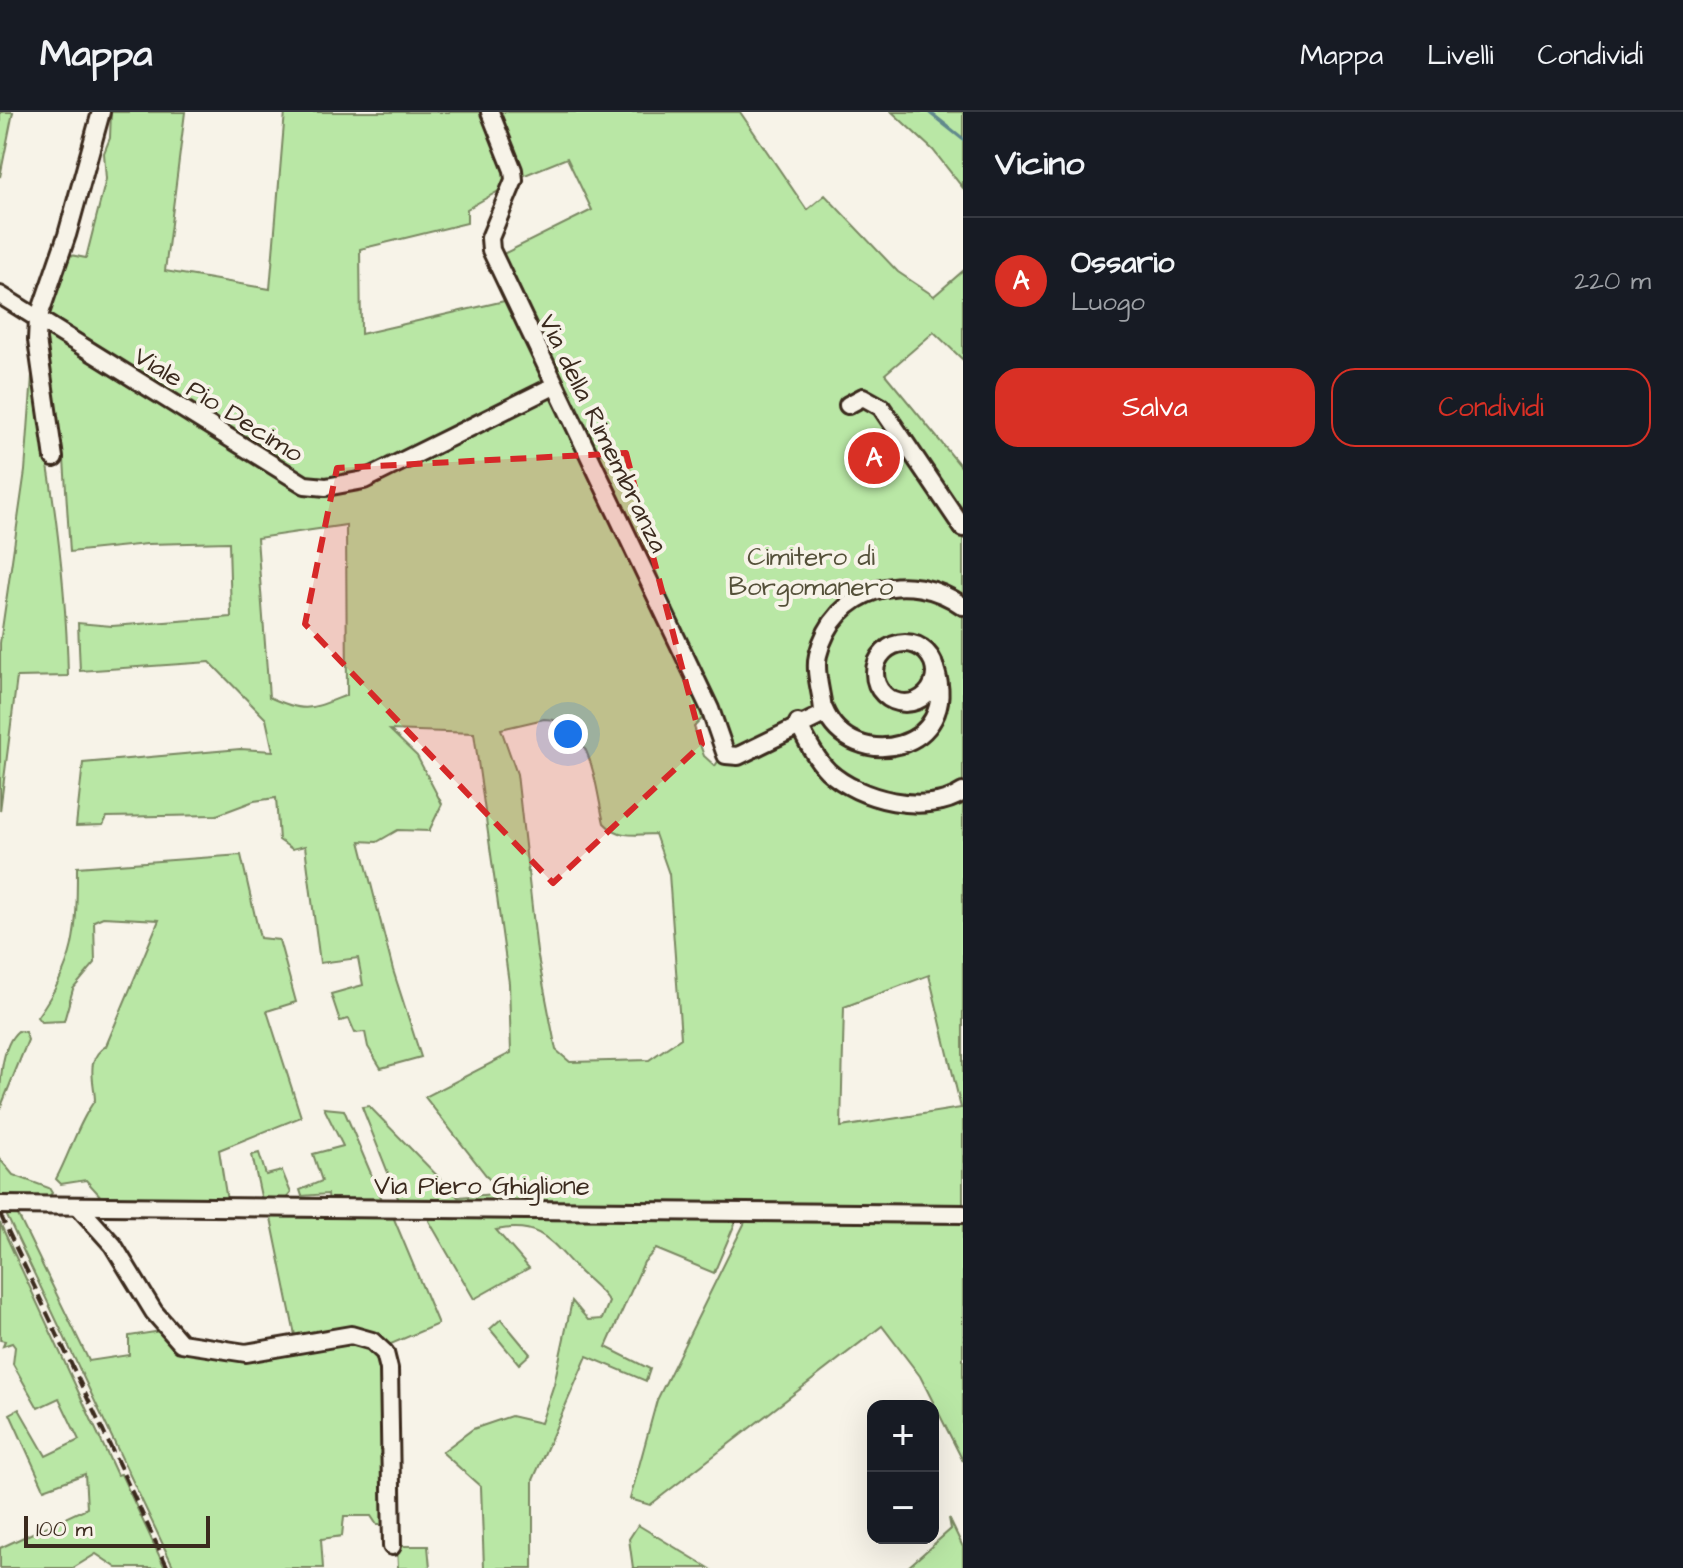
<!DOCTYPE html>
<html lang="it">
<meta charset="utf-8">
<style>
:root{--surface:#171b24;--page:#20242c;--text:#f1f3f6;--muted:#9ea1a6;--line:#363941;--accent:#d93025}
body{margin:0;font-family:"Architects Daughter",sans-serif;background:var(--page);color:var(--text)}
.controls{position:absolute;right:24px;bottom:24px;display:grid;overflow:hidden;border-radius:16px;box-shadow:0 8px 32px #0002}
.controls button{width:72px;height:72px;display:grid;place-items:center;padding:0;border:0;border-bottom:2px solid var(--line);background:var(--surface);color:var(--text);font:40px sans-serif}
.scale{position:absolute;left:24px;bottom:20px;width:186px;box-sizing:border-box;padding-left:8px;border:4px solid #3b2a1e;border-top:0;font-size:22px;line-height:28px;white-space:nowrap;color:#3b2a1e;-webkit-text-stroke:6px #f7f3e8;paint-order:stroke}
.you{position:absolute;left:568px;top:622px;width:28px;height:28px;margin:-20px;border:6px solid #fff;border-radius:50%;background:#1a73e8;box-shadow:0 0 0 12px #1a73e833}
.badge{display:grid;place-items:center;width:52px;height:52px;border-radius:50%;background:var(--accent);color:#fff;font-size:26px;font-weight:700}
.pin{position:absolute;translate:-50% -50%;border:4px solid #fff;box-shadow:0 2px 8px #0006}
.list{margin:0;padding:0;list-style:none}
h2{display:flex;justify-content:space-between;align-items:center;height:104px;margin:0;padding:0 32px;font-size:34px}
h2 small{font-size:26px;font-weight:400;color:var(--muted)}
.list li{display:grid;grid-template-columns:52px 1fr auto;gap:24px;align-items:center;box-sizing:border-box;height:128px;padding:0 32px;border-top:2px solid var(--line)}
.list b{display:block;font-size:30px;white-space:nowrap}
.list p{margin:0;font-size:26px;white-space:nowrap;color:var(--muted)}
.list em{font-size:26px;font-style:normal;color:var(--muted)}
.actions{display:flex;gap:16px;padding:24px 32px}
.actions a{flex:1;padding:18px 0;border:2px solid var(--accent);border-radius:24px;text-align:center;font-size:28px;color:var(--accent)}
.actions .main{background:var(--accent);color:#fff}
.map{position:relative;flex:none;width:963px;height:1456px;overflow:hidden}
header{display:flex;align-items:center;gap:48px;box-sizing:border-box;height:112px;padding:0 40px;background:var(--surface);border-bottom:2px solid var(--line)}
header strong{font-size:38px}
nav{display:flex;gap:44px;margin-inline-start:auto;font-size:28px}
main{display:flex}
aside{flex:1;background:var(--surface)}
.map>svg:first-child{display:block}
.green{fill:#b9e7a5;stroke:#7a8862;stroke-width:2;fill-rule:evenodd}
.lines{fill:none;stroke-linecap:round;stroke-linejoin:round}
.stream{stroke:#60898c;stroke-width:4}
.minor-casing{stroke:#3b2a1e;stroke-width:22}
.minor{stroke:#f7f3e8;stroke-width:16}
.rail{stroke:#3b2a1e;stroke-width:4;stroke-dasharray:12 6;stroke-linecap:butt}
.marked{fill:#d62828;fill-opacity:0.2;stroke:#d62828;stroke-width:6;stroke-dasharray:16 10;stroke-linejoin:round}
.labels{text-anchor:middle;stroke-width:8;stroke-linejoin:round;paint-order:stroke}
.street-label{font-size:26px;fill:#3b2a1e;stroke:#f7f3e8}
.park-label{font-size:26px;fill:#545039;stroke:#f7f3e8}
</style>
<header>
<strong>Mappa</strong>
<nav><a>Mappa</a><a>Livelli</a><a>Condividi</a></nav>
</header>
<main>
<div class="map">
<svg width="963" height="1456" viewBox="0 0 963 1456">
<rect width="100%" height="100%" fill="#f7f3e8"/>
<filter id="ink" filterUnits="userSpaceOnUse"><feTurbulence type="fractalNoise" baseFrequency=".0125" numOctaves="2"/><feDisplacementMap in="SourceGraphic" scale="16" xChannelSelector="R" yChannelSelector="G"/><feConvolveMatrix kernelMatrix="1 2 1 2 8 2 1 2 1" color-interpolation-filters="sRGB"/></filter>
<g filter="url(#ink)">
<!-- green -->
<g class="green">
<path d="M 0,0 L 13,0 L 0,65 Z"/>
<path d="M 111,0 L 185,0 L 165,159 L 270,177 L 285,0 L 488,0 L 513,58 L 502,77 L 467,97 L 467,111 L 360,137 L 361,222 L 513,187 L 495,146 L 592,98 L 567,46 L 520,65 L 493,0 L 740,0 L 807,98 L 825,83 L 898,160 L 934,184 L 963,159 L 963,248 L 934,220 L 885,262 L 963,357 L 963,1092 L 400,1091 L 362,995 L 369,994 L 458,1085 L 495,1082 L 492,1071 L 425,985 L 511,941 L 509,871 L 474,621 L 390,618 L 417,644 L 442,692 L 429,719 L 398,718 L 377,730 L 360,729 L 393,858 L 421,945 L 381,956 L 368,935 L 365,920 L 355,921 L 349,907 L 340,909 L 331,882 L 363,873 L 358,846 L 320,851 L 305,734 L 292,737 L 279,728 L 276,686 L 254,689 L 217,703 L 107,705 L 103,713 L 76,714 L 83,651 L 240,637 L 273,639 L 266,607 L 210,550 L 80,559 L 78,511 L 112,514 L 231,505 L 229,430 L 147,432 L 70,440 L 64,347 L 38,207 L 60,141 L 86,146 L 106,67 L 104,41 L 110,26 ZM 346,413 L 347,583 C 311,597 306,602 269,585 L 257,426 ZM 710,598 L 724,640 L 715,654 L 704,644 L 694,615 ZM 544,607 C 592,607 595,674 604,711 C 618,726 636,723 655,722 L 669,762 L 681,926 L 649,948 L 570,950 L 556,938 L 537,840 L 517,662 L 501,617 ZM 929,863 L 961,996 L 841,1015 L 844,895 Z"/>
<path d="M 892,0 L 963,0 L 963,76 L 933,38 Z"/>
<path d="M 32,264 C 52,364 66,463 68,564 L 17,565 L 0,699 L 0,531 L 25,359 Z"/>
<path d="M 241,743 L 260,826 L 279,828 L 296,890 L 267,899 L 301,1005 L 219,1038 L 227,1089 L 103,1087 L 86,1068 L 61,1072 L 56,1067 C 70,1041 78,1011 95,988 C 94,967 85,947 106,934 L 159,808 L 103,805 L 94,809 L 95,851 L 73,877 L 64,909 L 41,910 L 37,905 C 76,851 77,820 77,755 Z"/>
<path d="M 18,919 L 25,920 L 28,928 L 0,997 C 0,974 0,934 18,919 Z"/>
<path d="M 324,996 L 344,998 L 383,1090 L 329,1090 L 328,1082 L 302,1084 L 300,1078 L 322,1069 L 313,1042 L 343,1034 Z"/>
<path d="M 259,1041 L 266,1063 L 282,1059 L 291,1081 L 285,1088 L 262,1089 L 252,1043 Z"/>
<path d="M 0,1047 L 13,1063 L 49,1076 L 52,1081 L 47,1087 L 0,1084 Z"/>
<path d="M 5,1100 L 17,1101 L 89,1249 L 129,1243 L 129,1224 L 161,1219 L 188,1238 L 350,1226 L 381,1243 L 388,1413 L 377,1413 L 371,1404 L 344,1404 L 342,1424 L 321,1427 L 323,1456 L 174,1456 Z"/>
<path d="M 270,1101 L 392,1102 L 438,1212 L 384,1235 L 348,1217 L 296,1228 Z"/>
<path d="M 432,1101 L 739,1102 L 714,1161 L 656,1137 L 644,1150 L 606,1235 L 650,1257 L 646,1269 L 587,1244 L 533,1368 L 533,1456 L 484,1456 L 481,1375 L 442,1340 L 473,1317 L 511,1304 L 541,1311 L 554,1272 L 572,1189 L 588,1208 L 602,1207 L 609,1190 C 600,1176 590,1170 579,1159 C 551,1130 541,1109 496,1118 L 529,1156 L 474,1187 L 429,1109 Z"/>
<path d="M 749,1102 L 963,1106 L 963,1349 L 920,1264 L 882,1214 L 650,1393 L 630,1387 L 657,1288 Z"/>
<path d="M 0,1111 L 117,1363 L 121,1362 L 165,1456 L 117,1456 L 96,1442 L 73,1456 L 0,1456 L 0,1436 L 87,1396 L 85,1362 L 44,1377 L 10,1302 L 19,1297 L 46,1344 L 79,1328 L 59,1286 L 38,1296 L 13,1252 L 15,1235 L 12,1231 L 3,1234 L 5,1229 L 0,1228 Z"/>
<path d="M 501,1207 L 530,1242 L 519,1252 L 490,1217 Z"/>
<path d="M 949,1406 L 963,1435 L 963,1456 L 907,1456 L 951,1417 Z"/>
<path d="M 638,1413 L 709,1456 L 633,1456 L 629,1427 Z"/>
<path d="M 397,1434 L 428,1434 L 430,1456 L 398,1456 Z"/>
</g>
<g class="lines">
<!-- stream -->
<path class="stream" d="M 929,0 L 963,27"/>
<!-- minor casing -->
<g class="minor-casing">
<g id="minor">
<path d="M 490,0 L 513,58 L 514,68 L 490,126 L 491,138 L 710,597 L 726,643 L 738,644 L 822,603 C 826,593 813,563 818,543 C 834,475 909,455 963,494"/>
<path d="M 0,183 L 305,373 L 326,375 L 364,368 L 554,274"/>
<path d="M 848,293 L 863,285 L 881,295 L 963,416"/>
<path d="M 54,346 L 37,228 L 38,207 L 67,123 L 101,0"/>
<circle cx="905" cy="561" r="30"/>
<path d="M 824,597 C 852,664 963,638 935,556"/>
<path d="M 798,611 C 806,628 815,646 828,659 C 859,688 927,704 963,680"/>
<path d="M 0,1093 L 963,1102"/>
<path d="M 78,1094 L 113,1133 L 154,1200 L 181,1231 L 246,1241 L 351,1223 L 372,1229 L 385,1241 L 389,1257 L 392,1434"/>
</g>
</g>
<!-- minor -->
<use href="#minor" class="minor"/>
<!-- rail -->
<path class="rail" d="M 0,1102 L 168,1456"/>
</g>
</g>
<!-- marked area -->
<path class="marked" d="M 626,341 L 702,632 L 553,771 L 305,512 L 337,356 Z"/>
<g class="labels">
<!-- street labels -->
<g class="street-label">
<text transform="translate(219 292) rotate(32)" y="9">Viale Pio Decimo</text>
<text transform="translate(604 321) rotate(64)" y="9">Via della Rimembranza</text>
<text x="482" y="1082">Via Piero Ghiglione</text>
</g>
<!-- park labels -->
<g class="park-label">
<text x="811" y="453">Cimitero di<tspan x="811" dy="30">Borgomanero</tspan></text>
</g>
</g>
</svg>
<div class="controls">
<button>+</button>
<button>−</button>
</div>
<div class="scale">100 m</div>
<div class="you"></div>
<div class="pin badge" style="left:874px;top:346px">A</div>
</div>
<aside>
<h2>Vicino<small></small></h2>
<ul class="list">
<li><span class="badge">A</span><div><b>Ossario</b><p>Luogo</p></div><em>220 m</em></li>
</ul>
<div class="actions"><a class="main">Salva</a><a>Condividi</a></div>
</aside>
</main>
